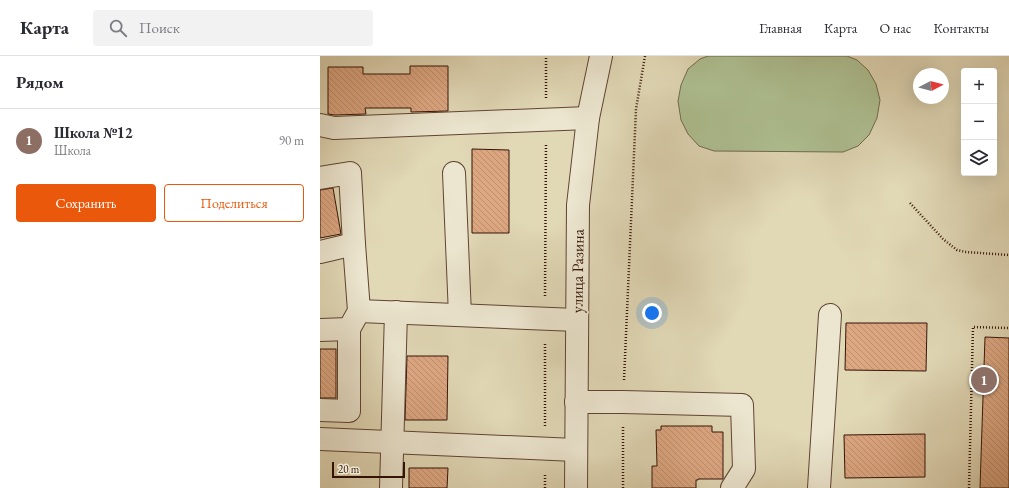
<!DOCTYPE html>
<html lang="ru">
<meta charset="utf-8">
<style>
:root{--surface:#fff;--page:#f2f2f3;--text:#2b2b33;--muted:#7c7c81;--line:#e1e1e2;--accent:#ea580c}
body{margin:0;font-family:"EB Garamond",serif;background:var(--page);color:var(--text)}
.controls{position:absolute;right:12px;top:12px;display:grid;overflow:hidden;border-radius:4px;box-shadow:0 4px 16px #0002}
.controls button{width:36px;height:36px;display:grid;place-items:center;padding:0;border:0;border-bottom:1px solid var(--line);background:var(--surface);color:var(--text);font:20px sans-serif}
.compass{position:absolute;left:593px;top:12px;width:36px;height:36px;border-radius:50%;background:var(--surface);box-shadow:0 4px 16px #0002;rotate:83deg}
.scale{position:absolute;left:12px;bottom:10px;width:73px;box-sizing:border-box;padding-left:4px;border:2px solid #351306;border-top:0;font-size:11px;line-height:14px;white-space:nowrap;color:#351306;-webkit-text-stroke:3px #ece6d0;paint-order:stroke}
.you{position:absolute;left:332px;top:257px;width:14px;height:14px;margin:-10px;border:3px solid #fff;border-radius:50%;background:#1a73e8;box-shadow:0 0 0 6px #1a73e833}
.badge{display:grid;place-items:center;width:26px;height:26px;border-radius:50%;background:var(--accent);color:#fff;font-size:13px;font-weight:700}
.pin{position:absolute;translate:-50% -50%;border:2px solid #fff;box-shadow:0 1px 4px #0006}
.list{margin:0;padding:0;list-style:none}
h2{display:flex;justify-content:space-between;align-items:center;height:52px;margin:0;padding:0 16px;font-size:17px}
h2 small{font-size:13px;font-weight:400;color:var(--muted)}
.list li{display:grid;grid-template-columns:26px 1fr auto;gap:12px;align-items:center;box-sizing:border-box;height:64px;padding:0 16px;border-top:1px solid var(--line)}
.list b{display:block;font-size:15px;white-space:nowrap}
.list p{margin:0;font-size:13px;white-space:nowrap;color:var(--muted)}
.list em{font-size:13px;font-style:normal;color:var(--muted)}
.actions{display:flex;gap:8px;padding:12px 16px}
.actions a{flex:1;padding:9px 0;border:1px solid var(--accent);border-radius:4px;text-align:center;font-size:14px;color:var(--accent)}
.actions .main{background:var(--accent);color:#fff}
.icon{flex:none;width:22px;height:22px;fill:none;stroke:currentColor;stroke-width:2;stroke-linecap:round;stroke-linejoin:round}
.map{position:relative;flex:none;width:689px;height:432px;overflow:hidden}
header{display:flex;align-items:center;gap:24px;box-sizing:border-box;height:56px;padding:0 20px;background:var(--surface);border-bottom:1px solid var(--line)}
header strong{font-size:19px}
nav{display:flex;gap:22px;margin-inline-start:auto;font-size:14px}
.search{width:280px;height:36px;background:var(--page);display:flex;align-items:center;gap:10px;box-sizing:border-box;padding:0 14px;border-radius:4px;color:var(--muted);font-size:15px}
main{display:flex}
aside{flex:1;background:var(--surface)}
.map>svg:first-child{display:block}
.grass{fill:#aec092;stroke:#726a4c}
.building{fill:url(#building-back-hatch);stroke:#351306}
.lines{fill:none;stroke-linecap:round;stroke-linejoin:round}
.minor-casing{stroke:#604432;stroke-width:24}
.path{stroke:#351306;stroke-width:2.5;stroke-dasharray:1 2;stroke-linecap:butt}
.minor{stroke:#ece6d0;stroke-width:22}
.labels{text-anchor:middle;stroke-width:4;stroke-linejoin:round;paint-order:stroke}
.street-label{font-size:16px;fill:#351306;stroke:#ece6d0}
</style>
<header>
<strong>Карта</strong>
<div class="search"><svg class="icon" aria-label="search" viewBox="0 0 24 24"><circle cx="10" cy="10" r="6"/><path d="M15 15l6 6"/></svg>Поиск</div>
<nav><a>Главная</a><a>Карта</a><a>О нас</a><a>Контакты</a></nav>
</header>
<main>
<aside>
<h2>Рядом<small></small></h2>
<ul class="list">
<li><span class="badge" style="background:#8d6e63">1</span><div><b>Школа №12</b><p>Школа</p></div><em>90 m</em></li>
</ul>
<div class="actions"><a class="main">Сохранить</a><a>Поделиться</a></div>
</aside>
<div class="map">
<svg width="689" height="432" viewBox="0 0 689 432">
<defs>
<pattern id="building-back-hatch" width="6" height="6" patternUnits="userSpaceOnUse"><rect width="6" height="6" fill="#dda782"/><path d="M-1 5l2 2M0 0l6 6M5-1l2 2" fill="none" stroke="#be8f6f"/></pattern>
</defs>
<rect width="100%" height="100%" fill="#e1d8b6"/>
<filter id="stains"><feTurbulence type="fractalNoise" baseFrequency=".005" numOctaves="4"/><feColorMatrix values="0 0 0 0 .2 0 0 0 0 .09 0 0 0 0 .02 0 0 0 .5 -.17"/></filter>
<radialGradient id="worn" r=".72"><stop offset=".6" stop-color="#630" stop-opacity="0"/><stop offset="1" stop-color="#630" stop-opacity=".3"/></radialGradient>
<!-- grass -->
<path class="grass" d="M 388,0 L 527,0 L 537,4 L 548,14 L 556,28 L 560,44 L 557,62 L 549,79 L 538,90 L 523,96 L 394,95 L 379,90 L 368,78 L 361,64 L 358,45 L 361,29 L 368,13 L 380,3 Z"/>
<!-- building -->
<g class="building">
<path d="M 90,10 L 128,10 L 128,55 L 91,56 L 91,52 L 45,52 L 46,58 L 15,59 L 8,58 L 8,11 L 43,11 L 43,18 L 90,18 Z"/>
<path d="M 152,93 L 189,94 L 189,177 L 152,177 Z"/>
<path d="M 13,132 L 21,178 L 0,182 L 0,134 Z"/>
<path d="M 526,267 L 607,267 L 606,315 L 525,314 Z"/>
<path d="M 665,281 L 689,282 L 689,432 L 660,432 Z"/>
<rect x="0" y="293" width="16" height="49"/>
<path d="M 87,300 L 128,300 L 127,364 L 85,364 Z"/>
<path d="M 341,370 L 392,370 L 392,376 L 403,376 L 403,423 L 378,423 L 378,424 L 376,424 L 376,432 L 332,432 L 332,410 L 337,410 L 336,374 L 341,374 Z"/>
<path d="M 605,378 L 605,421 L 525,422 L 524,379 Z"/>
<path d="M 89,412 L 128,412 L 127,432 L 89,432 Z"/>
</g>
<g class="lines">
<!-- minor casing -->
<g class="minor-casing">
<g id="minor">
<path d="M 0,69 L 14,72 L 268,62"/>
<path d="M 134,117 L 140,259"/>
<path d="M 0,122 L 30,117 L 34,188"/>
<path d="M 0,196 L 34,188 L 39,255 L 29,273 L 0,274"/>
<path d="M 39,255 L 257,264"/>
<path d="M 256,346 L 303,346 L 422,349 L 424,413 L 412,432"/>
<path d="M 0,354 L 29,355 L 29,273"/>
<path d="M 0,383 L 255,394"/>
<path d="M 71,432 L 76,256"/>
<path d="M 256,432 L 258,149 L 268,62 L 281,0"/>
<path d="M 499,432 L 510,259"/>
</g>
</g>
<!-- path -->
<g class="path">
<path d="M 226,42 L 226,0"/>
<path d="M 590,147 L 623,183 L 637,194 L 646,196 L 689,199"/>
<path d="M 225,240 L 226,87"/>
<path d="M 304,324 L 316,53 L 325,0"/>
<path d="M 225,370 L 225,287"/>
<path d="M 225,432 L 225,417"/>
<path d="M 303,432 L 303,369"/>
<path d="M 649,432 L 653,271 L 689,272"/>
</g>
<!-- minor -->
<use href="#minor" class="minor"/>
</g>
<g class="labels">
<!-- street labels -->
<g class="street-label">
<text transform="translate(257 215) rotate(-89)" y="6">улица Разина</text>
</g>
</g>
<rect width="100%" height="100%" filter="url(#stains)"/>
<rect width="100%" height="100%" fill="url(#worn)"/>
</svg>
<div class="controls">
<button>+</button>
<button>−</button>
<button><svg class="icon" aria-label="layers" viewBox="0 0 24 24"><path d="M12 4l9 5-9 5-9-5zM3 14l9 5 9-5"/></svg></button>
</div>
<svg class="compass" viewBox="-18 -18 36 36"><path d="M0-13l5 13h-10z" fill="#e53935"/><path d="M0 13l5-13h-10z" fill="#7c7c81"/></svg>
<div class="scale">20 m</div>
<div class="you"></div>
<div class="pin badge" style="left:664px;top:324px;background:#8d6e63">1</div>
</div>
</main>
